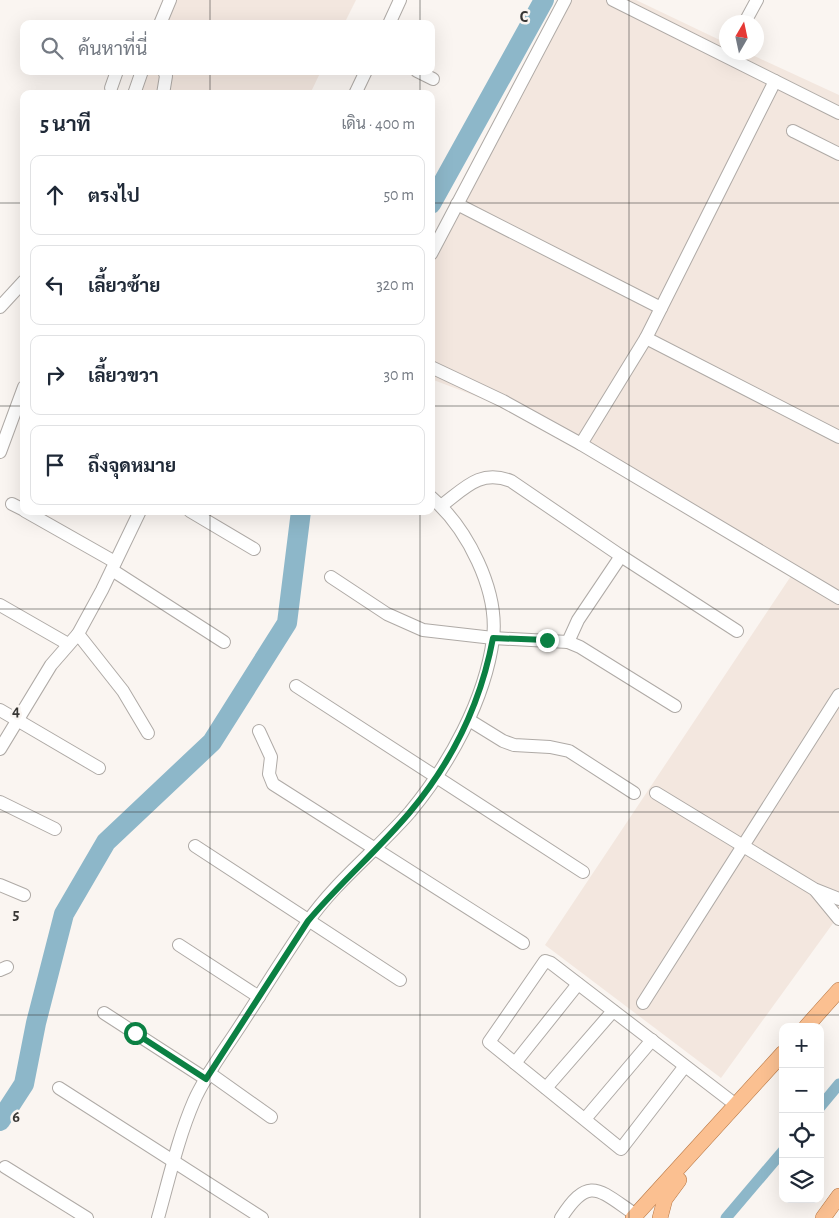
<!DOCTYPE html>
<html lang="th">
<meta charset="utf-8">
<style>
:root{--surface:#fff;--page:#f2f2f3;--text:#1f2937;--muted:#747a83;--line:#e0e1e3}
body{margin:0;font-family:"Alegreya Sans",Sarabun,sans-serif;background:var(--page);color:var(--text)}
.controls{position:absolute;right:15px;bottom:15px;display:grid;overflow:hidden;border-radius:10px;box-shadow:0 5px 20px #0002}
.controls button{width:45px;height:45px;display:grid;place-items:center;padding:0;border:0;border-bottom:1px solid var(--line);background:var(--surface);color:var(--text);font:25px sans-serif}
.compass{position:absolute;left:719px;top:15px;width:45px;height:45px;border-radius:50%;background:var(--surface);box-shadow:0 5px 20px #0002;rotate:9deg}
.stop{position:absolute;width:15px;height:15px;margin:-11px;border:4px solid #0b8043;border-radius:50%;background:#fff}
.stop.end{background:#0b8043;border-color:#fff;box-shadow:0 1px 5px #0008}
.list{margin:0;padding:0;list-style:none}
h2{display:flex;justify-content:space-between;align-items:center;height:65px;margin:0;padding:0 20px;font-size:21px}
h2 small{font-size:16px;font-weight:400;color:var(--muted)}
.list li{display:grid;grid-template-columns:32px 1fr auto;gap:15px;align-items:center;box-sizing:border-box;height:80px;margin:0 10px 10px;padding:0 10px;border:1px solid var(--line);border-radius:10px}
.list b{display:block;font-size:19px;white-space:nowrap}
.list em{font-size:16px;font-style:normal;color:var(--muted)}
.icon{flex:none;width:28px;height:28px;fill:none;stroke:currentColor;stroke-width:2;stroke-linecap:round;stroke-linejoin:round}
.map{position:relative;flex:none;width:839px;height:1218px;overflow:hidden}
.search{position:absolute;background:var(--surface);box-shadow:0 5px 20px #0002;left:20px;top:20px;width:415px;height:55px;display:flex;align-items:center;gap:12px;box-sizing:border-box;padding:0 18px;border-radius:10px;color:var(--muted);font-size:19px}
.panel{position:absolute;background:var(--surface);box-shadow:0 5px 20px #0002;left:20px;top:90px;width:415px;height:425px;border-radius:10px}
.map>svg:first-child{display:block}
.built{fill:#f3e7df}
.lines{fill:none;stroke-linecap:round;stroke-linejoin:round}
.canal{stroke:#8db7c9;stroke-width:11}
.river{stroke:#8db7c9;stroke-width:20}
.minor-casing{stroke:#afaaa6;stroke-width:14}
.major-casing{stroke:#b57441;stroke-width:16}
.minor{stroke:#fff;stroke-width:12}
.major{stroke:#fbc091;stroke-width:15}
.route{stroke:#0b8043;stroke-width:6}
.grid{fill:none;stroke:#383634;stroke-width:1;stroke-opacity:0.55}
.grid-label{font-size:16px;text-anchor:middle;font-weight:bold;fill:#383634;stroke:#faf5f1;stroke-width:5;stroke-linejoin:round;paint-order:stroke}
</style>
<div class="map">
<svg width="839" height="1218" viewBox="0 0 839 1218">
<rect width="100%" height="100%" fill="#faf5f1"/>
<!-- built -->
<g class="built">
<path d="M 171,0 L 356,0 L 344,24 L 161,24 Z"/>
<path d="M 560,0 L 636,0 L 726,43 L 726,52 L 748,53 L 839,95 L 839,915 L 721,1078 L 545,945 L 791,576 L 598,458 L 486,400 L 431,379 L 431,240 Z"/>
<path d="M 142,71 L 321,71 L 310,94 L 134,94 Z"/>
</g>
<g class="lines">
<!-- canal -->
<g class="canal">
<path d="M 820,1107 L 839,1084"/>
<path d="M 726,1218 L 783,1151"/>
</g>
<!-- river -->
<g class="river">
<path d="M 431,204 L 544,0"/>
<path d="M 0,1121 L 24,1084 L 36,1023 L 64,914 L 106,842 L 212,742 L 287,623 L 301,511"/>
</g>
<!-- minor casing -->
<g class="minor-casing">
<g id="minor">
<path d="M 613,0 L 839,113"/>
<path d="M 745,22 L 757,0"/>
<path d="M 160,24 L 170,0"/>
<path d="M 389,24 L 400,0"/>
<path d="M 417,71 L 433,79"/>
<path d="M 111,88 L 117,71"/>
<path d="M 134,94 L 142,71"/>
<path d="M 163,94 L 166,76 L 164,71"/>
<path d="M 355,94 L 366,71"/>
<path d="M 793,131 L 839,154"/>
<path d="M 457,204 L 661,308"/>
<path d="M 431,254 L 565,0"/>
<path d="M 0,307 L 24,281"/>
<path d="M 646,338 L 839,437"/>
<path d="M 431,367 L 503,401 L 581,444 L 839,598"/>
<path d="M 581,444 L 646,338 L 775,81"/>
<path d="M 0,452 L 24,387"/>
<path d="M 12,504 L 24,510"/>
<path d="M 441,506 C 465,488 480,469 511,481 L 621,556 L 737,631"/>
<path d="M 25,511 L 115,562"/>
<path d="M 190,511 L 254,549"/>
<path d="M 112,570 L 224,642"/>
<path d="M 331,577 L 387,614 L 423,630 L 493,638 L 568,642 L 580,647 L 675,706"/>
<path d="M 0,605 L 68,644"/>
<path d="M 78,634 L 123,691 L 148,733"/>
<path d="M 568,642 L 578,620 L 621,556"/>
<path d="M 296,686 L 583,872"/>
<path d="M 0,710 L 99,768"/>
<path d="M 469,720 L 503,741 L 514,745 L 550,747 L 569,751 L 634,793"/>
<path d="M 259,731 L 271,757 L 269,774 L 273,784 L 523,943"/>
<path d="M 0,749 L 51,665 L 78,634 L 102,590 L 140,511"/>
<path d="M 656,793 L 814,889 L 839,899"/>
<path d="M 0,802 L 55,829"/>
<path d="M 195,846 L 400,980"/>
<path d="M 0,885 L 24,895"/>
<path d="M 816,891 L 839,919"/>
<path d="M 179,945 L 259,997"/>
<path d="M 0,970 L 7,967"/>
<path d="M 643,1003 L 839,695"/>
<path d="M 104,1013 L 206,1079"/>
<path d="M 515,1063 L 578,984"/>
<path d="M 685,1066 L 621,1149 L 489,1042 L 545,961 L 551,963 L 736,1105"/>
<path d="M 209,1073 L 271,1117"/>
<path d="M 59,1088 L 262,1218"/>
<path d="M 546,1088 L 613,1011"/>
<path d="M 585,1119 L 652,1040"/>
<path d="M 5,1167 L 87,1218"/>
<path d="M 158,1218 C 169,1179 178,1138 194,1101 C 205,1076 223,1052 238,1029 C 261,994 283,958 307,923 C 335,882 377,850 410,812 C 449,765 485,700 493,639 C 499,590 467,528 431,497"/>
<path d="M 561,1218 C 589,1174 599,1190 636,1215"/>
</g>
</g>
<!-- major casing -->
<g class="major-casing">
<g id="major">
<path d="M 806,1027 L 839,990"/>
<path d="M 633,1218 L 783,1053"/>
<path d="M 660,1218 L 665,1199 L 679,1180"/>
<path d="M 823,1218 L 839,1196"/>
</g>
</g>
<!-- minor -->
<use href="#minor" class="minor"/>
<!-- major -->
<use href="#major" class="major"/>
</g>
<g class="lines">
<!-- route -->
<path class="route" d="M 135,1033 L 206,1079 L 308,921 C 340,883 378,850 410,812 C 452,762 481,702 493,638 L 547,640"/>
</g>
<!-- grid -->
<path class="grid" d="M 210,0 L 210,24M 420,0 L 420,24M 629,0 L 629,1218M 210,71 L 210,94M 420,71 L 420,94M 0,203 L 24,203M 431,203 L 839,203M 0,406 L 24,406M 431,406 L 839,406M 210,511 L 210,1218M 420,511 L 420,1218M 0,609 L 839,609M 0,812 L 839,812M 0,1015 L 839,1015"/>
<g class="grid-label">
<text x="524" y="22">C</text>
<text x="16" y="716">4</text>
<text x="16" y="919">5</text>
<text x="16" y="1122">6</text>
</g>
</svg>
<div class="controls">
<button>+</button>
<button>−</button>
<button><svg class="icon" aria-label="locate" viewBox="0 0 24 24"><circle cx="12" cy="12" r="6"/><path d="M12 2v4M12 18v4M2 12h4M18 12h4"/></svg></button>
<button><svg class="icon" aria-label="layers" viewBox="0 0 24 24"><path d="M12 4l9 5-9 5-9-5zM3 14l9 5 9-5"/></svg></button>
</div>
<svg class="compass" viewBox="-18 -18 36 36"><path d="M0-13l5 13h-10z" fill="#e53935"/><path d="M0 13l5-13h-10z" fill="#747a83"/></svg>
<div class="stop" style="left:135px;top:1033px"></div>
<div class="stop end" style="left:547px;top:640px"></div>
<div class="search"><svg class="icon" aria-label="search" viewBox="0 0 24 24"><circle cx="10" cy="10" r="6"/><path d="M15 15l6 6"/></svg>ค้นหาที่นี่</div>
<section class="panel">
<h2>5 นาที<small>เดิน · 400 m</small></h2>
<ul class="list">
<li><svg class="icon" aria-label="ahead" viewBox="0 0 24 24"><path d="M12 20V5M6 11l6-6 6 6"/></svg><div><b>ตรงไป</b></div><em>50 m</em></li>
<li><svg class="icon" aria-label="left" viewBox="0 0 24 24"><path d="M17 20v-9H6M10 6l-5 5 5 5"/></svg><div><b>เลี้ยวซ้าย</b></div><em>320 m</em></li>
<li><svg class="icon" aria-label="right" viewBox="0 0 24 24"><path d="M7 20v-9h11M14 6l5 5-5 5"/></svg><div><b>เลี้ยวขวา</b></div><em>30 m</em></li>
<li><svg class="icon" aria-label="arrive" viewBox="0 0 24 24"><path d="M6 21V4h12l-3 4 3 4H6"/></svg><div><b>ถึงจุดหมาย</b></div></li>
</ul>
</section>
</div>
